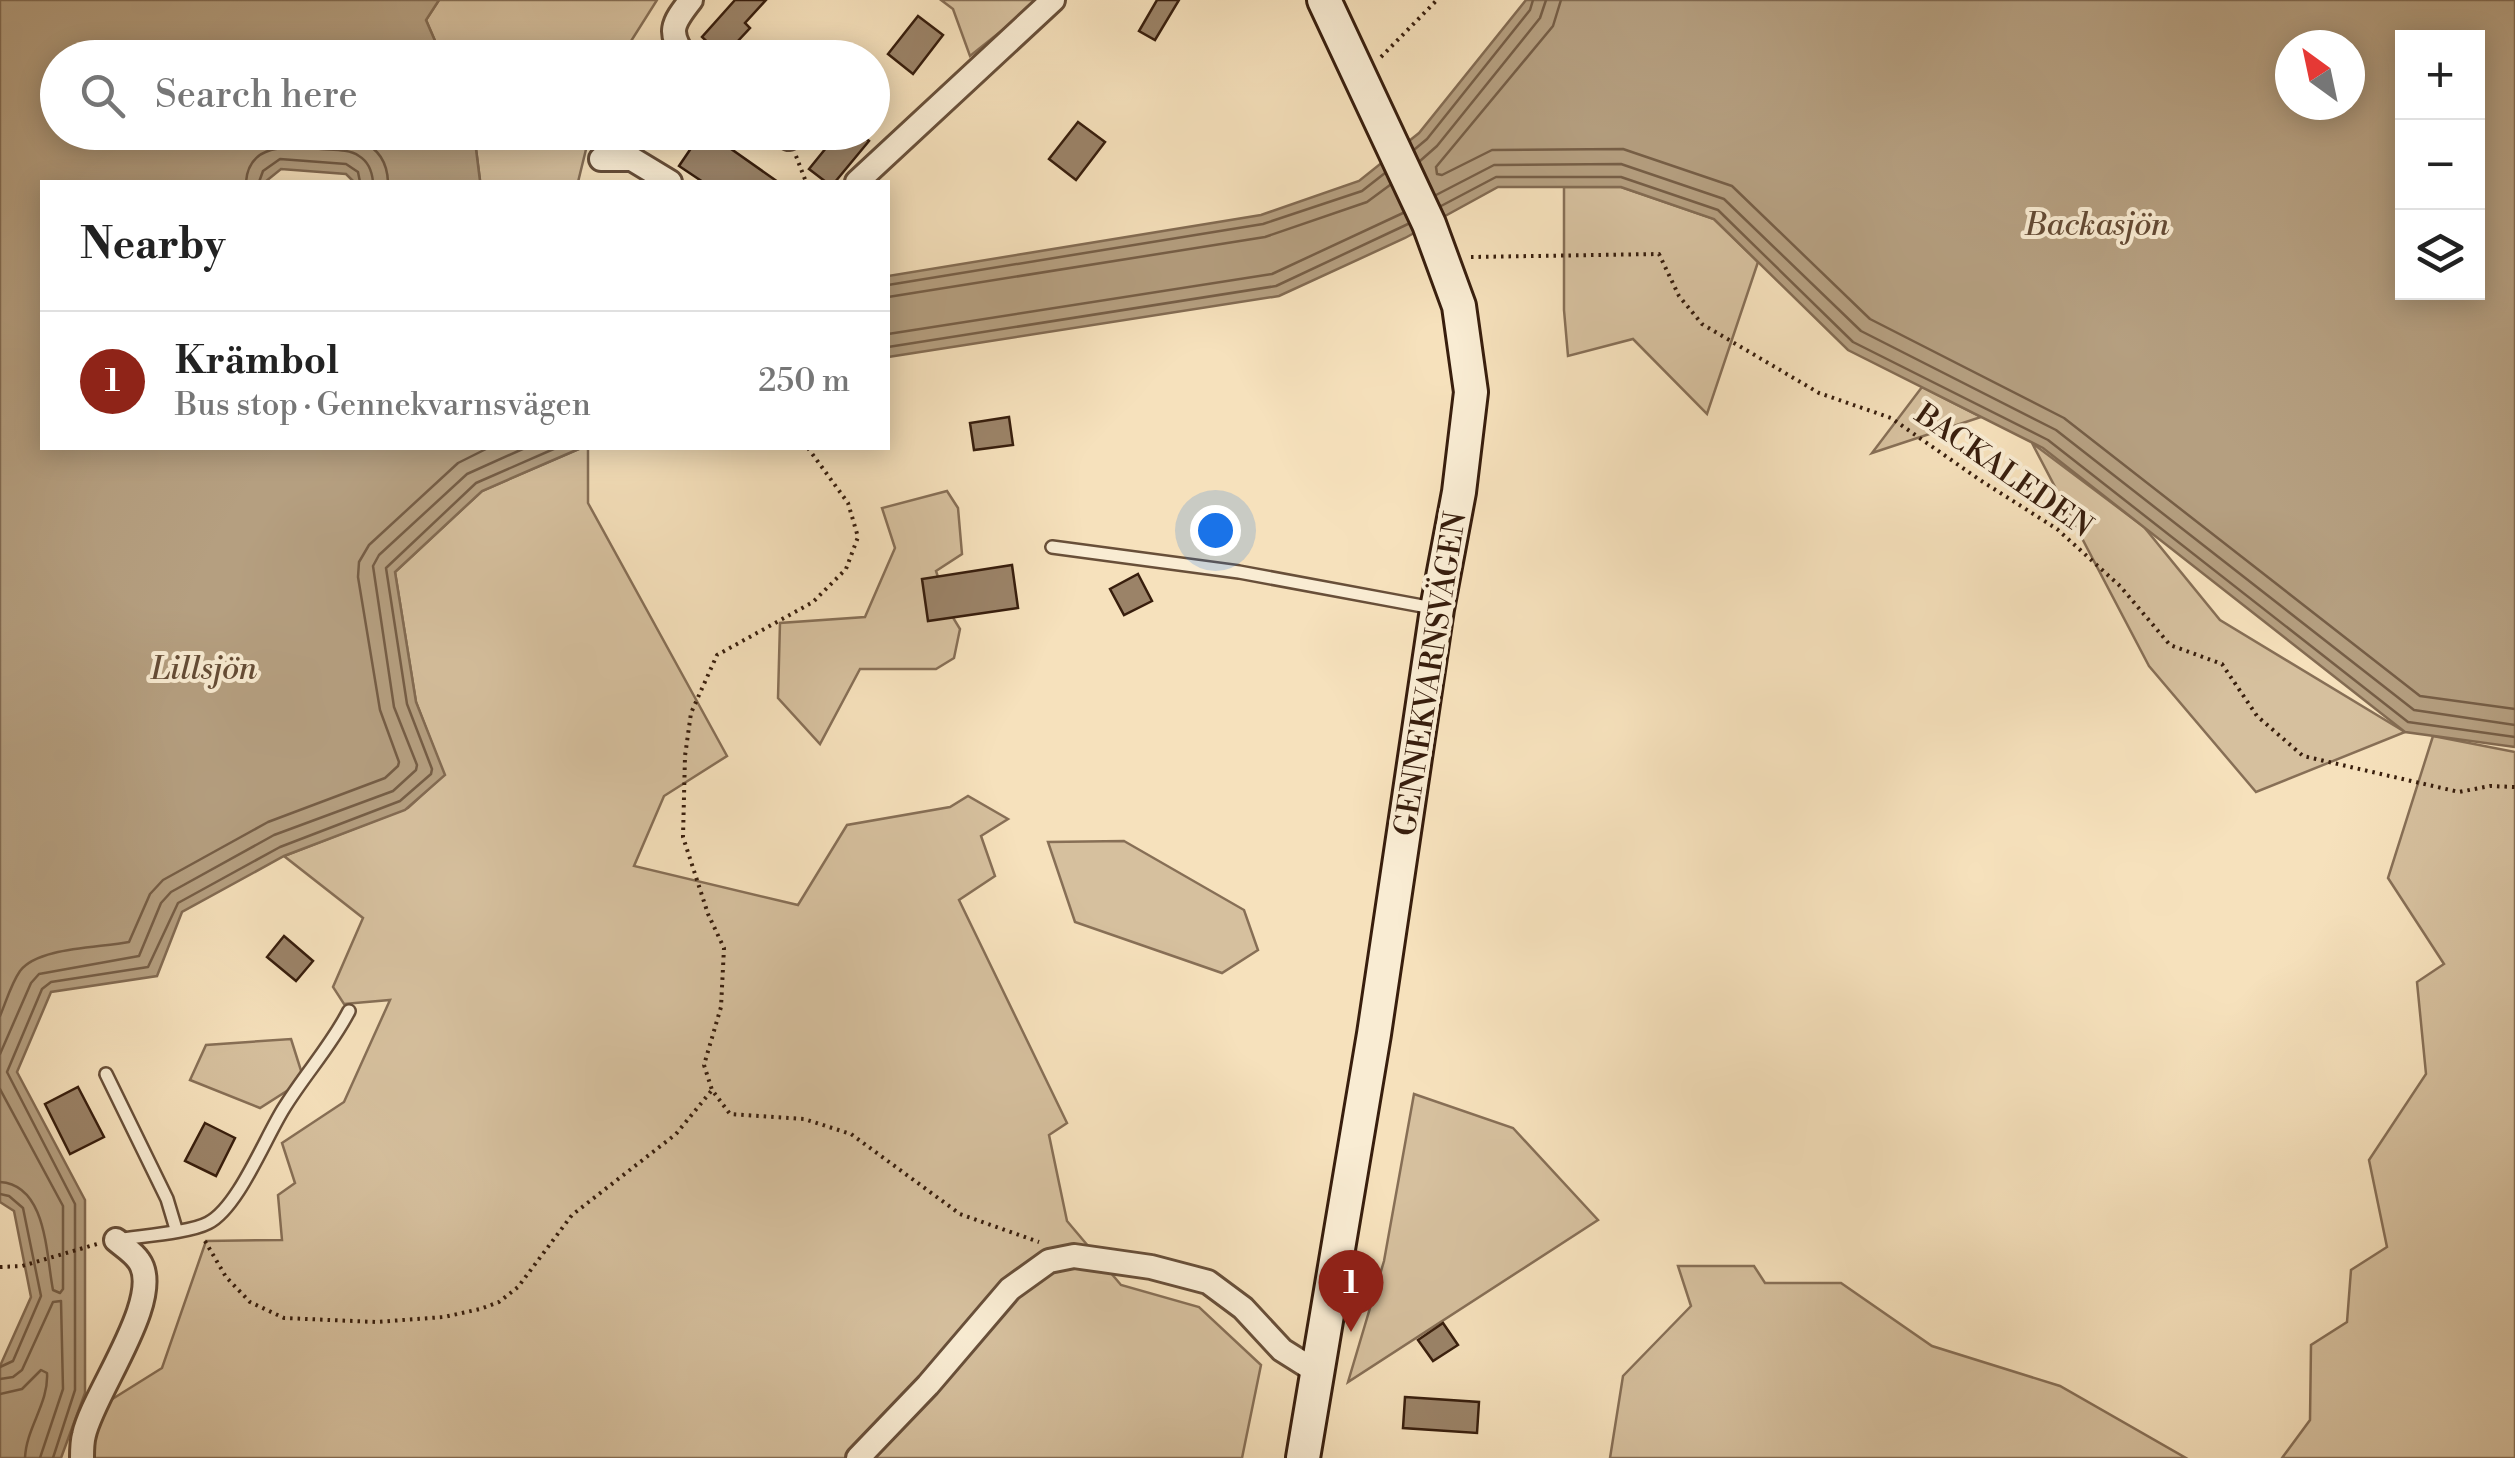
<!DOCTYPE html>
<meta charset="utf-8">
<style>
:root{--surface:#fff;--page:#f2f2f2;--text:#222;--muted:#767676;--line:#e0e0e0;--accent:#8f2418}
body{margin:0;font-family:"Libre Bodoni",serif;background:var(--page);color:var(--text)}
.controls{position:absolute;right:30px;top:30px;display:grid;overflow:hidden;border-radius:0px;box-shadow:0 5px 25px #0003}
.controls button{width:90px;height:90px;display:grid;place-items:center;padding:0;border:0;border-bottom:2px solid var(--line);background:var(--surface);color:var(--text);font:50px sans-serif}
.compass{position:absolute;left:2275px;top:30px;width:90px;height:90px;border-radius:50%;background:var(--surface);box-shadow:0 5px 25px #0003;rotate:327deg}
.you{position:absolute;left:1215px;top:530px;width:35px;height:35px;margin:-25px;border:8px solid #fff;border-radius:50%;background:#1a73e8;box-shadow:0 0 0 15px #1a73e833}
.badge{display:grid;place-items:center;width:65px;height:65px;border-radius:50%;background:var(--accent);color:#fff;font-size:32px;font-weight:700}
.pin{position:absolute;translate:-50% -82px;filter:drop-shadow(0 2px 5px #0008)}
.pin::after{content:'';position:absolute;top:52px;width:35px;height:30px;background:inherit;clip-path:polygon(0 0,100% 0,50% 100%)}
.list{margin:0;padding:0;list-style:none}
h2{display:flex;justify-content:space-between;align-items:center;height:130px;margin:0;padding:0 40px;font-size:42px}
h2 small{font-size:32px;font-weight:400;color:var(--muted)}
.list li{display:grid;grid-template-columns:65px 1fr auto;gap:30px;align-items:center;box-sizing:border-box;height:140px;padding:0 40px;border-top:2px solid var(--line)}
.list b{display:block;font-size:38px;white-space:nowrap}
.list p{margin:0;font-size:32px;white-space:nowrap;color:var(--muted)}
.list em{font-size:32px;font-style:normal;color:var(--muted)}
.icon{flex:none;width:55px;height:55px;fill:none;stroke:currentColor;stroke-width:2;stroke-linecap:round;stroke-linejoin:round}
.map{position:relative;flex:none;width:2515px;height:1458px;overflow:hidden}
.search{position:absolute;background:var(--surface);box-shadow:0 5px 25px #0003;left:40px;top:40px;width:850px;height:110px;display:flex;align-items:center;gap:25px;box-sizing:border-box;padding:0 35px;border-radius:55px;color:var(--muted);font-size:38px}
.panel{position:absolute;background:var(--surface);box-shadow:0 5px 25px #0003;left:40px;top:180px;width:850px;height:270px;border-radius:0px}
.map>svg:first-child{display:block}
.green{fill:#d6c09e;stroke:#876f56;stroke-width:2.5}
.water{fill:#b59f80;stroke:#836b52;stroke-width:2.5;fill-rule:evenodd}
.lines{fill:none;stroke-linecap:round;stroke-linejoin:round}
.shore{stroke:#765e46;stroke-width:2.5}
.building{fill:#9b8368;stroke:#381e0d;stroke-width:2.5}
.lane-casing{stroke:#684f39;stroke-width:16}
.street-casing{stroke:#684f39;stroke-width:28}
.secondary-casing{stroke:#381e0d;stroke-width:38}
.path{stroke:#381e0d;stroke-width:4;stroke-dasharray:2.5 5;stroke-linecap:butt}
.lane{stroke:#f9ecd3;stroke-width:11}
.street{stroke:#f9ecd3;stroke-width:22}
.secondary{stroke:#f9ecd3;stroke-width:32}
.labels{text-anchor:middle;stroke-width:8;stroke-linejoin:round;paint-order:stroke}
.street-label{font-size:30px;fill:#381e0d;stroke:#f9ecd3}
.water-label{font-size:32px;font-style:italic;fill:#644b35;stroke:#f9ecd3}
</style>
<div class="map">
<svg width="2515" height="1458" viewBox="0 0 2515 1458">
<rect width="100%" height="100%" fill="#f6e1bc"/>
<filter id="stains"><feTurbulence type="fractalNoise" baseFrequency=".002" numOctaves="4"/><feColorMatrix values="0 0 0 0 .2 0 0 0 0 .09 0 0 0 0 .02 0 0 0 .5 -.17"/></filter>
<radialGradient id="worn" r=".72"><stop offset=".6" stop-color="#630" stop-opacity="0"/><stop offset="1" stop-color="#630" stop-opacity=".3"/></radialGradient>
<!-- green -->
<g class="green">
<path d="M 439,0 L 657,0 L 621,57 L 442,57 L 426,20 Z"/>
<path d="M 941,0 L 1040,0 L 970,56 L 953,9 Z"/>
<path d="M 474,133 L 590,133 L 578,182 L 477,182 L 480,180 Z"/>
<path d="M 1564,187 L 1621,187 L 1714,219 L 1758,262 L 1707,414 L 1633,339 L 1568,356 L 1564,310 Z"/>
<path d="M 1922,387 L 1981,417 L 1872,453 Z"/>
<path d="M 2032,443 L 2144,527 L 2220,620 L 2405,732 L 2256,792 L 2149,666 Z"/>
<path d="M 581,448 L 588,448 L 588,503 L 727,756 L 664,796 L 634,866 L 798,905 L 847,825 L 950,807 L 968,796 L 1008,819 L 981,836 L 995,876 L 959,900 L 1067,1123 L 1049,1135 L 1067,1221 L 1121,1285 L 1199,1307 L 1261,1365 L 1242,1458 L 91,1458 L 74,1423 L 162,1368 L 206,1241 L 282,1240 L 278,1195 L 295,1183 L 282,1143 L 344,1102 L 390,1000 L 344,1004 L 333,987 L 363,918 L 284,856 L 408,808 L 444,775 L 416,702 L 395,572 L 482,491 Z"/>
<path d="M 947,491 L 958,508 L 962,554 L 936,571 L 949,611 L 960,629 L 954,658 L 936,669 L 860,669 L 820,744 L 778,698 L 780,623 L 865,617 L 895,548 L 882,508 Z"/>
<path d="M 2433,736 L 2515,752 L 2515,1458 L 2282,1458 L 2310,1420 L 2311,1345 L 2347,1322 L 2351,1270 L 2387,1247 L 2369,1160 L 2426,1074 L 2417,982 L 2444,964 L 2388,878 Z"/>
<path d="M 1124,841 L 1244,910 L 1258,950 L 1222,973 L 1075,922 L 1048,842 Z"/>
<path d="M 291,1039 L 304,1080 L 260,1108 L 190,1080 L 206,1045 Z"/>
<path d="M 1414,1094 L 1513,1128 L 1598,1220 L 1348,1382 L 1384,1261 Z"/>
<path d="M 1678,1266 L 1754,1266 L 1765,1283 L 1841,1283 L 1932,1346 L 2060,1386 L 2186,1458 L 1610,1458 L 1623,1376 L 1691,1306 Z"/>
</g>
<!-- water -->
<g class="water">
<path d="M 0,0 L 439,0 L 426,20 L 442,57 L 58,58 L 58,132 L 474,133 L 480,181 L 354,182 L 346,174 L 281,169 L 265,182 L 42,182 L 42,448 L 581,448 L 482,491 L 395,572 L 416,702 L 445,775 L 405,810 L 284,856 L 182,912 L 157,976 L 51,992 L 17,1072 L 85,1200 L 85,1393 L 61,1458 L 0,1458 L 0,1366 L 31,1297 L 14,1211 L 0,1202 Z"/>
<path d="M 1526,0 L 2515,0 L 2515,747 L 2405,732 L 2043,448 L 1848,350 L 1714,219 L 1621,187 L 1498,187 L 1405,238 L 1279,296 L 888,357 L 888,276 L 1261,215 L 1359,181 L 1419,133 ZM 2402,38 L 2478,38 L 2478,292 L 2402,292 ZM 2290,45 L 2350,45 L 2350,105 L 2290,105 Z"/>
</g>
<g class="lines">
<!-- shore -->
<g class="shore">
<path d="M 1561,0 L 1553,26 L 1436,167 L 1437,174 L 1442,175 L 1492,150 L 1623,149 L 1732,186 L 1870,319 L 2064,418 L 2420,696 L 2515,709"/>
<path d="M 298,132 C 335,135 386,132 388,182"/>
<path d="M 1415,149 L 1427,139 L 1530,10 L 1533,0"/>
<path d="M 1420,161 L 1437,146 L 1540,18 L 1546,0"/>
<path d="M 246,182 C 249,141 292,147 321,149 C 333,150 349,149 359,156 C 369,162 372,171 373,182"/>
<path d="M 259,182 L 263,171 L 280,159 L 346,164 L 358,172 L 360,182"/>
<path d="M 1436,195 L 1494,165 L 1621,164 L 1724,199 L 1861,331 L 2056,430 L 2414,710 L 2515,725"/>
<path d="M 1441,206 L 1496,177 L 1621,177 L 1718,210 L 1853,342 L 2048,440 L 2408,722 L 2515,737"/>
<path d="M 888,285 L 1263,224 L 1362,191 L 1385,173"/>
<path d="M 888,297 L 1265,237 L 1367,202 L 1390,185"/>
<path d="M 888,334 L 1272,274 L 1403,213"/>
<path d="M 888,347 L 1276,286 L 1408,224"/>
<path d="M 0,1016 C 6,1002 11,984 20,971 C 38,947 100,948 129,942 L 150,894 L 163,880 L 268,822 L 385,778 L 398,766 L 399,762 L 380,710 L 358,577 L 359,562 L 369,545 L 458,463 L 488,448"/>
<path d="M 0,1054 L 31,983 L 39,974 L 139,956 L 161,903 L 171,892 L 274,835 L 393,791 L 416,770 L 417,765 L 394,707 L 373,566 L 379,555 L 467,474 L 525,448"/>
<path d="M 0,1089 L 63,1206 L 63,1289 L 60,1293 L 53,1290 C 46,1255 47,1185 0,1182"/>
<path d="M 0,1194 L 9,1196 L 23,1208 L 41,1296 L 13,1361 L 0,1367"/>
<path d="M 0,1379 L 13,1377 L 22,1370 L 53,1302 L 61,1301 L 63,1389 L 40,1458"/>
<path d="M 0,1394 L 22,1389 L 41,1370 L 47,1373 C 49,1403 26,1428 25,1458"/>
<path d="M 53,1458 L 75,1390 L 75,1204 L 7,1072 L 42,989 L 51,982 L 148,967 L 178,903 L 280,847 L 400,801 L 431,774 L 432,769 L 407,704 L 386,568 L 476,483 L 556,448"/>
</g>
</g>
<!-- building -->
<g class="building">
<path d="M 735,0 L 766,0 L 745,23 L 750,28 L 723,57 L 702,37 Z"/>
<path d="M 1157,0 L 1179,0 L 1155,40 L 1139,31 Z"/>
<path d="M 918,16 L 943,35 L 913,74 L 888,54 Z"/>
<path d="M 1078,122 L 1105,142 L 1076,180 L 1049,159 Z"/>
<path d="M 702,132 L 707,132 L 778,182 L 703,182 L 679,166 Z"/>
<path d="M 839,132 L 858,132 L 869,141 L 835,182 L 826,182 L 809,169 Z"/>
<path d="M 1009,417 L 1013,445 L 974,450 L 970,423 Z"/>
<path d="M 1012,565 L 1018,608 L 928,621 L 922,579 Z"/>
<path d="M 1138,574 L 1152,601 L 1124,615 L 1110,589 Z"/>
<path d="M 284,936 L 313,961 L 296,981 L 267,957 Z"/>
<path d="M 78,1087 L 104,1137 L 70,1154 L 45,1104 Z"/>
<path d="M 205,1123 L 235,1138 L 216,1176 L 185,1161 Z"/>
<path d="M 1443,1323 L 1458,1345 L 1433,1361 L 1418,1340 Z"/>
<path d="M 1405,1397 L 1479,1402 L 1477,1433 L 1403,1428 Z"/>
</g>
<g class="lines">
<!-- lane casing -->
<g class="lane-casing">
<g id="lane">
<path d="M 1052,547 L 1239,572 L 1433,608"/>
<path d="M 106,1074 L 167,1199 L 176,1229"/>
<path d="M 116,1240 C 139,1236 189,1233 208,1223 C 238,1208 265,1138 284,1108 C 305,1074 331,1046 349,1011"/>
</g>
</g>
<!-- street casing -->
<g class="street-casing">
<g id="street">
<path d="M 686,58 C 667,32 672,24 691,0"/>
<path d="M 782,132 L 789,138"/>
<path d="M 601,159 L 632,159 L 670,182"/>
<path d="M 857,182 L 1053,0"/>
<path d="M 82,1458 C 82,1450 82,1442 84,1435 C 93,1393 165,1298 139,1261 C 134,1253 123,1246 116,1240"/>
<path d="M 858,1458 L 928,1385 L 1010,1289 L 1049,1261 L 1074,1256 L 1151,1267 L 1208,1282 L 1243,1308 L 1282,1350 L 1317,1372"/>
</g>
</g>
<!-- secondary casing -->
<g class="secondary-casing">
<path id="secondary" d="M 1303,1458 L 1374,1034 L 1437,609 L 1459,492 L 1471,392 L 1459,306 L 1429,224 L 1324,0"/>
</g>
<!-- path -->
<g class="path">
<path d="M 1381,57 L 1437,0"/>
<path d="M 796,156 L 806,182"/>
<path d="M 1471,257 L 1659,254 L 1679,296 L 1702,324 L 1819,393 L 1891,418 L 1980,480 L 2057,529 L 2120,586 L 2170,645 L 2222,664 L 2257,716 L 2303,756 L 2459,792 L 2490,786 L 2515,787"/>
<path d="M 808,448 L 848,503 L 858,537 L 846,569 L 813,602 L 717,655 L 691,713 L 685,756 L 683,837 L 708,914 L 724,948 L 721,1007 L 704,1065 L 712,1090 L 730,1114 L 804,1119 L 851,1134 L 960,1214 L 1039,1242"/>
<path d="M 205,1241 L 226,1277 L 250,1302 L 284,1318 L 376,1322 L 444,1317 L 480,1309 L 499,1302 L 518,1287 L 572,1215 L 676,1134 L 712,1090"/>
<path d="M 0,1267 L 22,1266 L 97,1244"/>
</g>
<!-- lane -->
<use href="#lane" class="lane"/>
<!-- street -->
<use href="#street" class="street"/>
<!-- secondary -->
<use href="#secondary" class="secondary"/>
</g>
<g class="labels">
<!-- street labels -->
<g class="street-label">
<text transform="translate(2004 470) rotate(35)" y="10">BACKALEDEN</text>
<text transform="translate(1430 674) rotate(-81)" y="10">GENNEKVARNSVÄGEN</text>
</g>
<!-- water labels -->
<g class="water-label">
<text x="2097" y="235">Backasjön</text>
<text x="204" y="679">Lillsjön</text>
</g>
</g>
<rect width="100%" height="100%" filter="url(#stains)"/>
<rect width="100%" height="100%" fill="url(#worn)"/>
</svg>
<div class="controls">
<button>+</button>
<button>−</button>
<button><svg class="icon" aria-label="layers" viewBox="0 0 24 24"><path d="M12 4l9 5-9 5-9-5zM3 14l9 5 9-5"/></svg></button>
</div>
<svg class="compass" viewBox="-18 -18 36 36"><path d="M0-13l5 13h-10z" fill="#e53935"/><path d="M0 13l5-13h-10z" fill="#767676"/></svg>
<div class="you"></div>
<div class="pin badge" style="left:1351px;top:1332px">1</div>
<div class="search"><svg class="icon" aria-label="search" viewBox="0 0 24 24"><circle cx="10" cy="10" r="6"/><path d="M15 15l6 6"/></svg>Search here</div>
<section class="panel">
<h2>Nearby<small></small></h2>
<ul class="list">
<li><span class="badge">1</span><div><b>Krämbol</b><p>Bus stop · Gennekvarnsvägen</p></div><em>250 m</em></li>
</ul>
</section>
</div>
